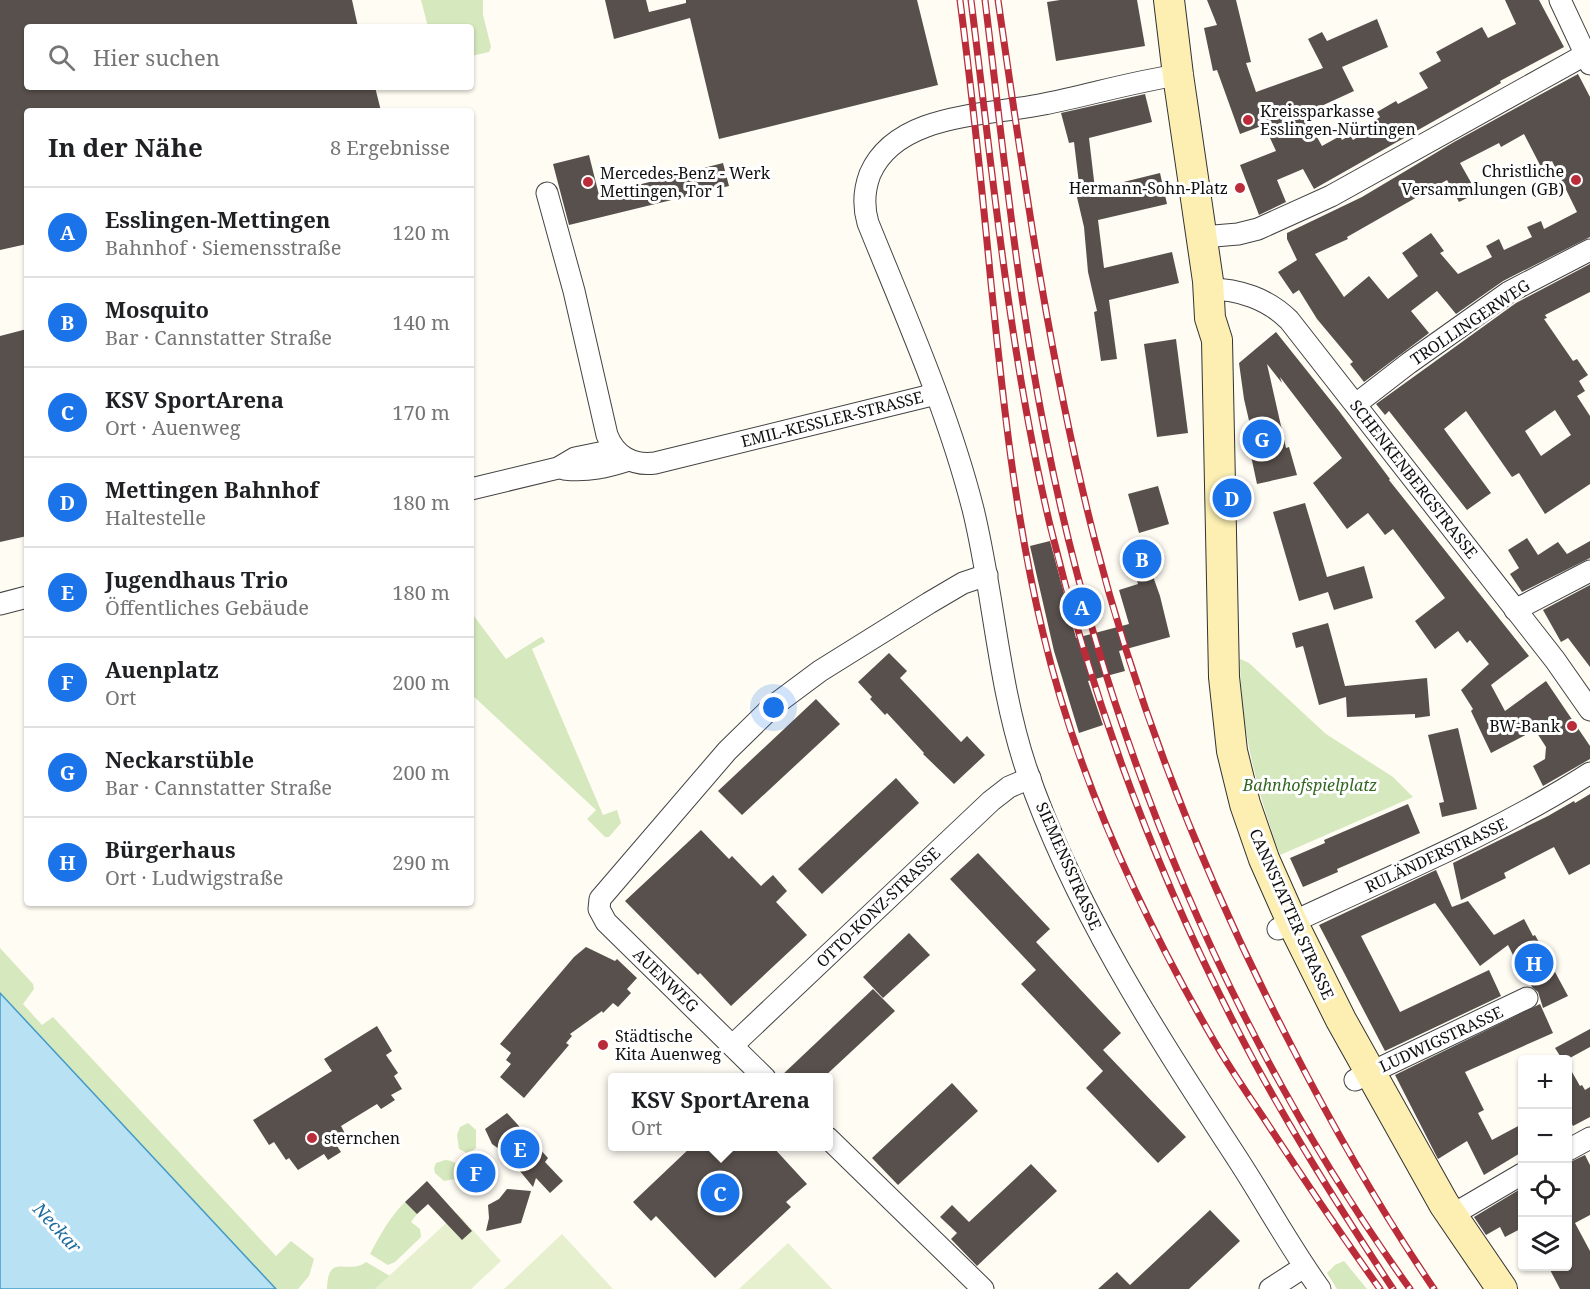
<!DOCTYPE html>
<html lang="de">
<meta charset="utf-8">
<style>
:root{--surface:#fff;--page:#f2f2f2;--text:#202124;--muted:#757577;--line:#e0e0e0;--accent:#1a73e8}
body{margin:0;font-family:"Noto Serif",serif;background:var(--page);color:var(--text)}
.controls{position:absolute;right:18px;bottom:18px;display:grid;overflow:hidden;border-radius:6px;box-shadow:0 2px 4px #0004}
.controls button{width:54px;height:54px;display:grid;place-items:center;padding:0;border:0;border-bottom:2px solid var(--line);background:var(--surface);color:var(--text);font:30px sans-serif}
.you{position:absolute;left:774px;top:708px;width:21px;height:21px;margin:-15px;border:4px solid #fff;border-radius:50%;background:#1a73e8;box-shadow:0 0 0 9px #1a73e833}
.badge{display:grid;place-items:center;width:39px;height:39px;border-radius:50%;background:var(--accent);color:#fff;font-size:20px;font-weight:700}
.pin{position:absolute;translate:-50% -50%;border:3px solid #fff;box-shadow:0 2px 6px #0006}
.popup{position:absolute;left:608px;top:1073px;width:225px;height:78px;box-sizing:border-box;display:grid;place-content:center;border-radius:6px;background:var(--surface);filter:drop-shadow(0 2px 4px #0005);font-size:20px;white-space:nowrap;color:var(--muted)}
.popup b{font-size:22px;color:var(--text)}
.popup::after{content:'';position:absolute;left:50%;top:100%;margin-left:-12px;border:12px solid transparent;border-top-color:var(--surface)}
.list{margin:0;padding:0;list-style:none}
h2{display:flex;justify-content:space-between;align-items:center;height:78px;margin:0;padding:0 24px;font-size:26px}
h2 small{font-size:20px;font-weight:400;color:var(--muted)}
.list li{display:grid;grid-template-columns:39px 1fr auto;gap:18px;align-items:center;box-sizing:border-box;height:90px;padding:0 24px;border-top:2px solid var(--line)}
.list b{display:block;font-size:22px;white-space:nowrap}
.list p{margin:0;font-size:20px;white-space:nowrap;color:var(--muted)}
.list em{font-size:20px;font-style:normal;color:var(--muted)}
.icon{flex:none;width:33px;height:33px;fill:none;stroke:currentColor;stroke-width:2;stroke-linecap:round;stroke-linejoin:round}
.map{position:relative;flex:none;width:1590px;height:1289px;overflow:hidden}
.search{position:absolute;background:var(--surface);box-shadow:0 2px 4px #0004;left:24px;top:24px;width:450px;height:66px;display:flex;align-items:center;gap:15px;box-sizing:border-box;padding:0 21px;border-radius:6px;color:var(--muted);font-size:22px}
.panel{position:absolute;background:var(--surface);box-shadow:0 2px 4px #0004;left:24px;top:108px;width:450px;height:798px;border-radius:6px}
.map>svg:first-child{display:block}
.green{fill:#d6e8bd}
.pitch{fill:#e6f0ce}
.water{fill:#b9e1f4;stroke:#439ac8;stroke-width:1.5}
.building{fill:#58504c;fill-rule:evenodd}
.lines{fill:none;stroke-linecap:round;stroke-linejoin:round}
.street-casing{stroke:#434343;stroke-width:23}
.secondary-casing{stroke:#323232;stroke-width:32}
.street{stroke:#fff;stroke-width:21}
.secondary{stroke:#fcefb1;stroke-width:30}
.rail-casing{stroke:#bb2c3a;stroke-width:7}
.rail{stroke:#fff;stroke-width:4.5;stroke-dasharray:14;stroke-linecap:butt}
.poi-dot{fill:#bb2c3a;stroke:#fff;stroke-width:2}
.labels{text-anchor:middle;stroke-width:6;stroke-linejoin:round;paint-order:stroke}
.poi-label{font-size:16px;fill:#101010;stroke:#fff;text-anchor:start}
.street-label{font-size:16px;fill:#101010;stroke:#fff}
.park-label{font-size:16px;font-style:italic;fill:#336621;stroke:#fff}
.water-label{font-size:18px;font-style:italic;fill:#1d6c9e;stroke:#fff}
</style>
<div class="map">
<svg width="1590" height="1289" viewBox="0 0 1590 1289">
<rect width="100%" height="100%" fill="#fefcf3"/>
<!-- green -->
<g class="green">
<path d="M 421,0 L 483,0 L 483,15 L 491,47 L 489,52 L 471,56 L 471,27 L 428,27 Z"/>
<path d="M 471,612 L 506,659 L 541,637 L 543,638 L 545,642 L 532,649 L 603,815 L 617,810 L 621,823 L 609,837 L 605,837 L 587,819 L 596,810 L 471,694 Z"/>
<path d="M 1240,659 L 1249,663 L 1326,734 L 1393,777 L 1413,797 L 1280,855 C 1256,788 1241,730 1240,659 Z"/>
<path d="M 0,948 L 33,984 L 34,989 L 23,1004 L 42,1025 L 53,1017 L 276,1256 L 291,1241 L 314,1259 L 309,1276 L 298,1289 L 276,1289 L 0,993 Z"/>
<path d="M 468,1123 L 476,1130 L 476,1148 L 468,1154 L 459,1149 L 457,1135 L 460,1127 Z"/>
<path d="M 445,1160 C 454,1160 460,1165 459,1175 L 455,1179 L 444,1181 L 435,1173 L 434,1168 L 436,1163 Z"/>
<path d="M 405,1202 L 417,1214 L 411,1222 L 420,1229 L 421,1237 L 395,1262 L 388,1265 L 370,1254 C 380,1235 390,1217 405,1202 Z"/>
<path d="M 1344,1261 L 1367,1289 L 1337,1289 L 1327,1273 L 1335,1265 Z"/>
<path d="M 366,1262 L 390,1276 L 375,1289 L 327,1289 C 328,1251 348,1276 366,1262 Z"/>
</g>
<!-- pitch -->
<g class="pitch">
<path d="M 457,1213 L 501,1261 L 471,1289 L 375,1289 Z"/>
<path d="M 562,1234 L 613,1289 L 504,1289 Z"/>
<path d="M 788,1243 L 832,1289 L 739,1289 Z"/>
</g>
<!-- water -->
<path class="water" d="M 0,993 L 276,1289 L 0,1289 Z"/>
<!-- building -->
<g class="building">
<path d="M 0,0 L 352,0 L 358,27 L 27,27 L 27,87 L 375,87 L 381,111 L 27,111 L 27,244 L 0,250 Z"/>
<path d="M 605,0 L 646,0 L 649,12 L 686,3 L 686,0 L 917,0 L 938,85 L 719,139 L 690,18 L 614,39 Z"/>
<path d="M 1060,0 L 1137,0 L 1145,46 L 1056,61 L 1047,2 Z"/>
<path d="M 1207,0 L 1236,0 L 1251,62 L 1246,63 L 1256,92 L 1323,68 L 1308,39 L 1322,32 L 1327,41 L 1377,19 L 1388,47 L 1342,67 L 1354,91 L 1304,114 L 1322,146 L 1340,136 L 1342,140 L 1350,135 L 1353,140 L 1376,125 L 1374,121 L 1380,117 L 1377,112 L 1396,101 L 1398,104 L 1428,88 L 1419,73 L 1441,61 L 1436,52 L 1482,27 L 1488,38 L 1516,24 L 1505,0 L 1539,0 L 1564,47 L 1500,81 L 1501,83 L 1314,189 L 1303,169 L 1277,180 L 1286,202 L 1259,215 L 1240,165 L 1276,151 L 1264,125 L 1240,134 L 1217,70 L 1213,71 L 1204,28 L 1217,25 Z"/>
<path d="M 1578,74 L 1590,97 L 1590,237 L 1503,281 L 1456,314 L 1437,291 L 1411,311 L 1429,333 L 1364,382 L 1350,364 L 1353,362 L 1317,319 L 1299,290 L 1293,294 L 1278,272 L 1297,260 L 1287,239 L 1287,233 L 1362,197 L 1454,142 ZM 1524,134 L 1541,167 L 1552,161 L 1577,212 L 1544,229 L 1541,221 L 1527,227 L 1532,237 L 1504,250 L 1499,239 L 1486,246 L 1492,257 L 1458,274 L 1440,253 L 1444,251 L 1431,233 L 1402,253 L 1418,276 L 1388,299 L 1369,276 L 1344,297 L 1315,254 L 1348,239 L 1347,237 L 1447,180 L 1459,202 L 1477,193 L 1460,163 L 1499,143 L 1501,147 Z"/>
<path d="M 1145,94 L 1152,122 L 1089,138 L 1095,189 L 1160,173 L 1167,204 L 1098,220 L 1104,268 L 1172,252 L 1179,283 L 1109,300 L 1117,359 L 1101,361 L 1094,312 L 1097,311 L 1088,272 L 1084,227 L 1076,193 L 1080,192 L 1074,142 L 1069,143 L 1061,113 Z"/>
<path d="M 589,155 L 599,195 L 723,163 L 729,186 L 569,225 L 553,164 Z"/>
<path d="M 1590,264 L 1590,292 L 1545,315 L 1547,318 L 1544,319 L 1573,361 L 1577,359 L 1588,375 L 1579,381 L 1585,391 L 1577,396 L 1590,416 L 1590,484 L 1545,514 L 1519,473 L 1512,477 L 1466,411 L 1444,429 L 1491,493 L 1467,510 L 1389,411 L 1385,415 L 1376,404 L 1516,303 ZM 1555,410 L 1571,435 L 1541,456 L 1525,431 Z"/>
<path d="M 27,329 L 27,536 L 0,542 L 0,336 Z"/>
<path d="M 1276,332 L 1339,411 L 1390,479 L 1389,480 L 1529,656 L 1491,685 L 1505,711 L 1546,681 L 1590,746 L 1590,759 L 1543,786 L 1533,766 L 1545,759 L 1546,747 L 1535,730 L 1491,753 L 1471,711 L 1473,709 L 1461,690 L 1489,664 L 1470,640 L 1467,643 L 1458,631 L 1435,649 L 1415,621 L 1445,598 L 1393,529 L 1385,535 L 1368,513 L 1347,529 L 1313,483 L 1342,458 L 1280,377 L 1282,383 L 1267,364 L 1286,448 L 1289,447 L 1297,475 L 1257,484 L 1251,456 L 1257,455 L 1244,399 L 1239,363 Z"/>
<path d="M 1176,339 L 1188,433 L 1157,437 L 1144,344 Z"/>
<path d="M 1158,486 L 1169,524 L 1139,533 L 1128,494 Z"/>
<path d="M 1305,503 L 1327,577 L 1364,566 L 1373,598 L 1334,610 L 1328,592 L 1299,601 L 1273,512 Z"/>
<path d="M 1527,538 L 1538,555 L 1558,542 L 1567,554 L 1590,541 L 1590,558 L 1522,592 L 1510,574 L 1519,568 L 1508,550 Z"/>
<path d="M 1050,541 L 1076,638 L 1129,624 L 1119,590 L 1138,584 L 1127,552 L 1150,544 L 1157,566 L 1150,568 L 1160,596 L 1170,637 L 1119,651 L 1125,671 L 1088,681 L 1103,725 L 1079,733 L 1054,651 L 1030,546 Z"/>
<path d="M 1590,585 L 1590,667 L 1568,638 L 1561,642 L 1543,610 Z"/>
<path d="M 1328,623 L 1345,686 L 1427,678 L 1430,716 L 1415,718 L 1415,714 L 1347,717 L 1346,697 L 1319,705 L 1303,646 L 1296,648 L 1292,633 Z"/>
<path d="M 889,653 L 907,671 L 900,678 L 961,742 L 967,736 L 985,755 L 954,784 L 923,754 L 924,753 L 887,713 L 885,715 L 870,699 L 872,697 L 858,682 Z"/>
<path d="M 816,699 L 840,724 L 742,815 L 718,791 Z"/>
<path d="M 1458,728 L 1477,809 L 1442,817 L 1439,803 L 1444,802 L 1428,735 Z"/>
<path d="M 896,778 L 919,803 L 822,894 L 798,869 Z"/>
<path d="M 1590,794 L 1590,864 L 1569,875 L 1554,847 L 1504,873 L 1506,878 L 1461,900 L 1453,863 L 1548,816 L 1574,801 L 1575,803 Z"/>
<path d="M 1408,804 L 1420,833 L 1337,869 L 1338,872 L 1303,887 L 1290,858 L 1325,843 L 1324,840 Z"/>
<path d="M 701,830 L 729,859 L 732,856 L 761,886 L 773,875 L 787,891 L 776,902 L 807,935 L 731,1006 L 700,973 L 698,975 L 625,901 Z"/>
<path d="M 978,853 L 1050,929 L 1036,942 L 1121,1033 L 1103,1050 L 1186,1137 L 1158,1163 L 1086,1088 L 1103,1071 L 1021,984 L 1036,970 L 950,879 Z"/>
<path d="M 1436,870 L 1452,907 L 1468,901 L 1494,935 L 1524,919 L 1533,936 L 1535,935 L 1568,996 L 1543,1008 L 1538,992 L 1532,987 L 1524,972 L 1522,973 L 1508,945 L 1480,966 L 1435,903 L 1361,936 L 1400,1012 L 1489,970 L 1501,996 L 1385,1051 L 1319,925 Z"/>
<path d="M 909,933 L 930,955 L 883,998 L 863,977 Z"/>
<path d="M 586,947 L 615,961 L 617,959 L 637,978 L 627,989 L 631,993 L 618,1007 L 613,1003 L 603,1013 L 602,1011 L 570,1034 L 572,1036 L 566,1043 L 569,1045 L 524,1098 L 500,1077 L 511,1064 L 506,1060 L 511,1053 L 500,1044 L 574,957 Z"/>
<path d="M 873,989 L 895,1011 L 824,1077 L 780,1077 Z"/>
<path d="M 1540,1004 L 1553,1033 L 1465,1072 L 1484,1110 L 1478,1113 L 1492,1140 L 1522,1124 L 1522,1152 L 1484,1175 L 1467,1141 L 1438,1159 L 1395,1075 Z"/>
<path d="M 377,1026 L 392,1051 L 386,1055 L 398,1073 L 394,1076 L 402,1089 L 391,1095 L 395,1100 L 381,1109 L 377,1104 L 341,1126 L 348,1139 L 337,1146 L 341,1152 L 328,1160 L 324,1154 L 298,1170 L 289,1158 L 286,1160 L 274,1142 L 269,1145 L 253,1120 L 332,1071 L 324,1059 Z"/>
<path d="M 1590,1029 L 1590,1047 L 1568,1059 L 1562,1059 L 1555,1048 Z"/>
<path d="M 1568,1065 L 1580,1086 L 1582,1085 L 1585,1090 L 1590,1087 L 1590,1117 L 1573,1126 L 1568,1116 Z"/>
<path d="M 952,1083 L 978,1111 L 898,1185 L 872,1158 Z"/>
<path d="M 507,1113 L 548,1158 L 545,1162 L 563,1181 L 550,1193 L 536,1178 L 533,1187 L 506,1154 L 492,1144 L 485,1129 Z"/>
<path d="M 692,1146 L 772,1146 L 807,1184 L 786,1202 L 791,1207 L 715,1278 L 656,1216 L 651,1221 L 633,1202 Z"/>
<path d="M 1585,1155 L 1590,1165 L 1590,1215 L 1575,1223 L 1590,1251 L 1590,1289 L 1560,1289 L 1548,1266 L 1568,1266 L 1568,1163 Z"/>
<path d="M 1031,1164 L 1057,1191 L 977,1266 L 951,1239 L 957,1233 L 940,1217 L 952,1205 L 969,1222 Z"/>
<path d="M 427,1181 L 472,1231 L 462,1240 L 428,1204 L 417,1214 L 405,1202 Z"/>
<path d="M 1522,1188 L 1522,1228 L 1505,1237 L 1500,1227 L 1486,1235 L 1474,1217 Z"/>
<path d="M 507,1189 L 531,1191 L 521,1223 L 486,1231 L 489,1218 L 488,1205 L 499,1199 Z"/>
<path d="M 1210,1210 L 1240,1241 L 1189,1289 L 1098,1289 L 1117,1272 L 1130,1285 Z"/>
</g>
<g class="lines">
<!-- street casing -->
<g class="street-casing">
<g id="street">
<path d="M 1560,0 L 1590,64"/>
<path d="M 1178,75 C 1132,82 1089,95 1044,104 C 988,116 897,112 870,174 C 864,190 863,206 868,223 C 906,317 948,411 973,509 C 994,595 998,684 1026,768 C 1074,908 1155,1032 1235,1155 C 1264,1199 1289,1246 1320,1289"/>
<path d="M 547,193 L 574,291 L 607,435 C 615,456 633,466 655,463 L 936,394"/>
<path d="M 1202,237 L 1238,234 L 1258,229 L 1331,196 L 1590,52"/>
<path d="M 1209,289 C 1239,289 1268,299 1289,320 L 1555,660 L 1590,710"/>
<path d="M 1356,404 L 1409,363 L 1509,292 L 1590,250"/>
<path d="M 564,469 C 588,472 607,467 629,460"/>
<path d="M 471,489 L 558,468 L 575,458 L 614,450"/>
<path d="M 0,604 L 27,597"/>
<path d="M 1515,610 L 1590,571"/>
<path d="M 1278,929 C 1383,879 1492,836 1590,773"/>
<path d="M 733,1045 L 991,801 L 1009,787 L 1030,778"/>
<path d="M 765,1078 L 606,922 L 599,909 L 600,899 L 727,751 L 773,706 L 820,671 L 929,603 L 963,583 L 987,575"/>
<path d="M 1355,1080 L 1527,998"/>
<path d="M 828,1138 L 983,1289"/>
<path d="M 1568,1150 L 1590,1138"/>
<path d="M 1452,1215 L 1522,1174"/>
<path d="M 1270,1289 L 1304,1267"/>
</g>
</g>
<!-- secondary casing -->
<g class="secondary-casing">
<path id="secondary" d="M 1169,0 L 1178,75 L 1208,281 L 1210,318 L 1217,340 L 1224,677 L 1232,751 L 1245,804 L 1264,859 L 1292,922 L 1341,1020 L 1444,1204 L 1502,1289"/>
</g>
<!-- street -->
<use href="#street" class="street"/>
<!-- secondary -->
<use href="#secondary" class="secondary"/>
<!-- rail casing -->
<g class="rail-casing">
<g id="rail">
<path d="M 960,0 C 972,94 982,188 991,283 C 1003,400 1015,518 1043,633 C 1077,777 1140,913 1214,1041 C 1229,1067 1246,1092 1263,1117 C 1301,1175 1339,1232 1380,1289"/>
<path d="M 971,0 C 993,175 1009,353 1050,525 C 1092,699 1155,870 1237,1029 C 1283,1119 1337,1204 1393,1289"/>
<path d="M 985,0 C 1003,146 1017,293 1046,438 C 1106,742 1229,1037 1410,1289"/>
<path d="M 998,0 C 1024,180 1049,360 1094,537 C 1139,714 1207,883 1291,1045 C 1334,1129 1381,1211 1434,1289"/>
</g>
</g>
<!-- rail -->
<use href="#rail" class="rail"/>
</g>
<!-- markers -->
<g class="poi-dot">
<circle cx="1248" cy="120" r="6"/>
<circle cx="1576" cy="180" r="6"/>
<circle cx="588" cy="182" r="6"/>
<circle cx="1240" cy="188" r="6"/>
<circle cx="1572" cy="726" r="6"/>
<circle cx="603" cy="1045" r="6"/>
<circle cx="312" cy="1138" r="6"/>
</g>
<g class="labels">
<!-- poi labels -->
<g class="poi-label">
<text x="1260" y="117">Kreissparkasse<tspan x="1260" dy="18">Esslingen-Nürtingen</tspan></text>
<text x="1564" y="177" text-anchor="end">Christliche<tspan x="1564" dy="18">Versammlungen (GB)</tspan></text>
<text x="600" y="179">Mercedes-Benz - Werk<tspan x="600" dy="18">Mettingen, Tor 1</tspan></text>
<text x="1228" y="194" text-anchor="end">Hermann-Sohn-Platz</text>
<text x="1560" y="732" text-anchor="end">BW-Bank</text>
<text x="615" y="1042">Städtische<tspan x="615" dy="18">Kita Auenweg</tspan></text>
<text x="324" y="1144">sternchen</text>
</g>
<!-- street labels -->
<g class="street-label">
<text transform="translate(1470 322) rotate(-34)" y="6">TROLLINGERWEG</text>
<text transform="translate(832 419) rotate(-14)" y="6">EMIL-KESSLER-STRASSE</text>
<text transform="translate(1414 479) rotate(52)" y="6">SCHENKENBERGSTRASSE</text>
<text transform="translate(1436 855) rotate(-25)" y="6">RULÄNDERSTRASSE</text>
<text transform="translate(1069 866) rotate(66)" y="6">SIEMENSSTRASSE</text>
<text transform="translate(878 907) rotate(-44)" y="6">OTTO-KONZ-STRASSE</text>
<text transform="translate(1292 914) rotate(66)" y="6">CANNSTATTER STRASSE</text>
<text transform="translate(666 980) rotate(44)" y="6">AUENWEG</text>
<text transform="translate(1441 1039) rotate(-25)" y="6">LUDWIGSTRASSE</text>
</g>
<!-- park labels -->
<g class="park-label">
<text x="1310" y="791">Bahnhofspielplatz</text>
</g>
<!-- water labels -->
<g class="water-label">
<text transform="translate(57 1228) rotate(47)" y="6">Neckar</text>
</g>
</g>
</svg>
<div class="controls">
<button>+</button>
<button>−</button>
<button><svg class="icon" aria-label="locate" viewBox="0 0 24 24"><circle cx="12" cy="12" r="6"/><path d="M12 2v4M12 18v4M2 12h4M18 12h4"/></svg></button>
<button><svg class="icon" aria-label="layers" viewBox="0 0 24 24"><path d="M12 4l9 5-9 5-9-5zM3 14l9 5 9-5"/></svg></button>
</div>
<div class="you"></div>
<div class="pin badge" style="left:1082px;top:607px">A</div>
<div class="pin badge" style="left:1142px;top:559px">B</div>
<div class="pin badge" style="left:720px;top:1193px">C</div>
<div class="popup"><b>KSV SportArena</b>Ort</div>
<div class="pin badge" style="left:1232px;top:498px">D</div>
<div class="pin badge" style="left:520px;top:1149px">E</div>
<div class="pin badge" style="left:476px;top:1173px">F</div>
<div class="pin badge" style="left:1262px;top:439px">G</div>
<div class="pin badge" style="left:1534px;top:963px">H</div>
<div class="search"><svg class="icon" aria-label="search" viewBox="0 0 24 24"><circle cx="10" cy="10" r="6"/><path d="M15 15l6 6"/></svg>Hier suchen</div>
<section class="panel">
<h2>In der Nähe<small>8 Ergebnisse</small></h2>
<ul class="list">
<li><span class="badge">A</span><div><b>Esslingen-Mettingen</b><p>Bahnhof · Siemensstraße</p></div><em>120 m</em></li>
<li><span class="badge">B</span><div><b>Mosquito</b><p>Bar · Cannstatter Straße</p></div><em>140 m</em></li>
<li><span class="badge">C</span><div><b>KSV SportArena</b><p>Ort · Auenweg</p></div><em>170 m</em></li>
<li><span class="badge">D</span><div><b>Mettingen Bahnhof</b><p>Haltestelle</p></div><em>180 m</em></li>
<li><span class="badge">E</span><div><b>Jugendhaus Trio</b><p>Öffentliches Gebäude</p></div><em>180 m</em></li>
<li><span class="badge">F</span><div><b>Auenplatz</b><p>Ort</p></div><em>200 m</em></li>
<li><span class="badge">G</span><div><b>Neckarstüble</b><p>Bar · Cannstatter Straße</p></div><em>200 m</em></li>
<li><span class="badge">H</span><div><b>Bürgerhaus</b><p>Ort · Ludwigstraße</p></div><em>290 m</em></li>
</ul>
</section>
</div>
